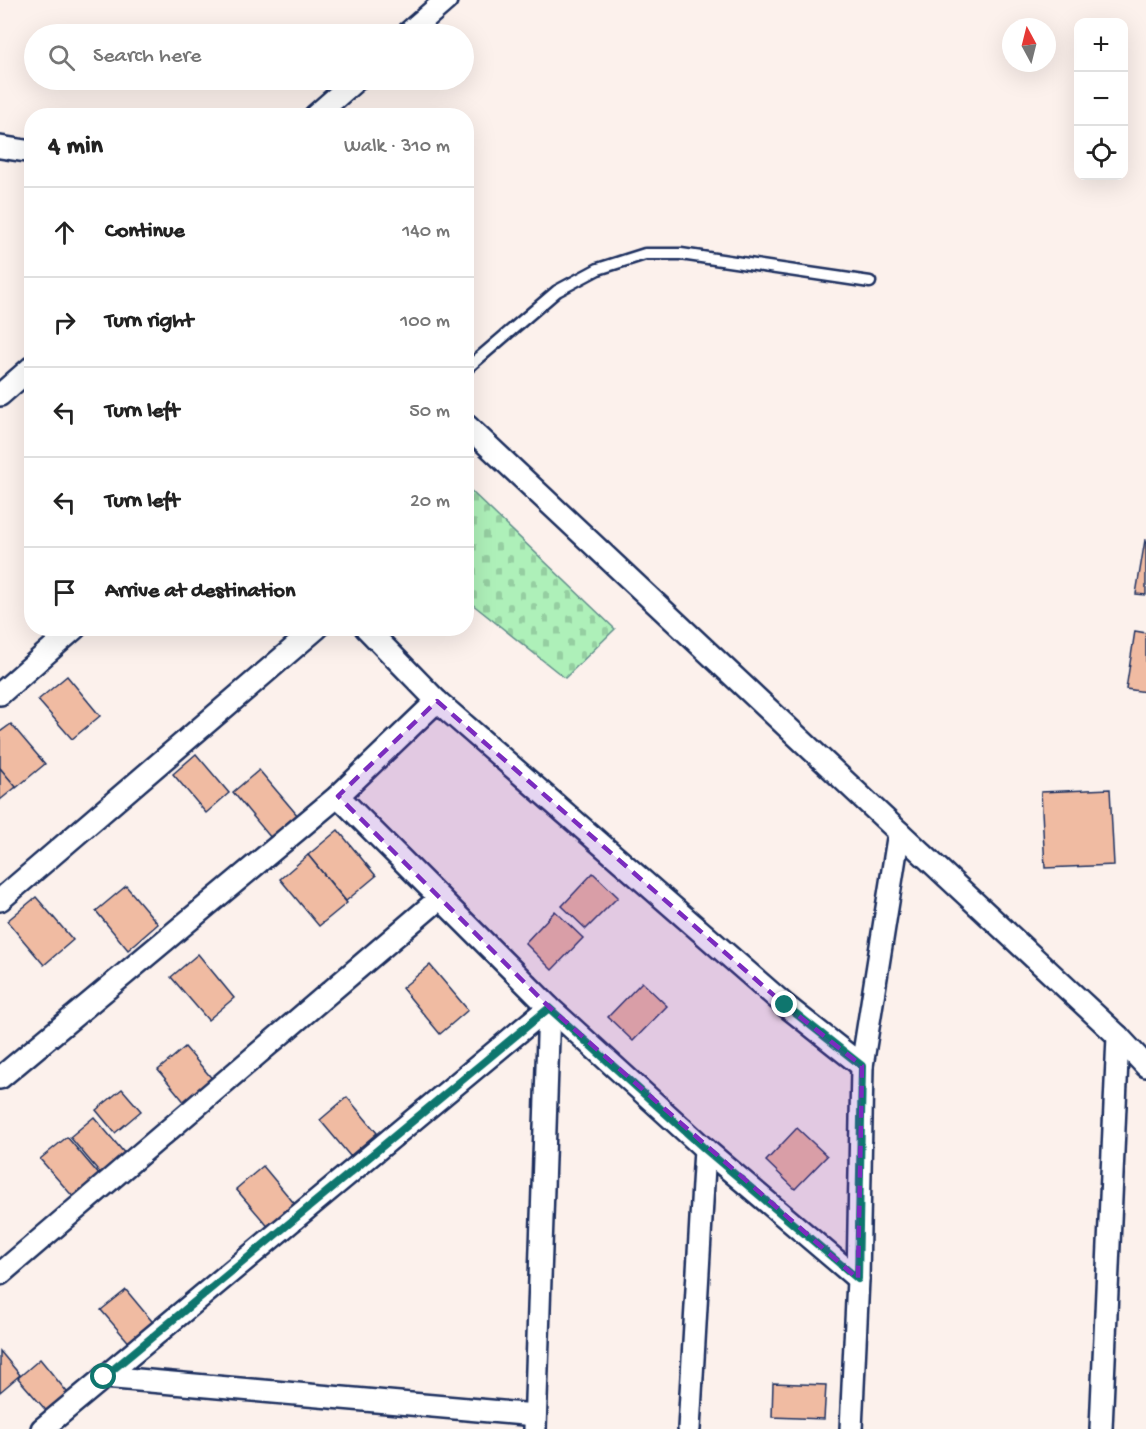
<!DOCTYPE html>
<meta charset="utf-8">
<style>
:root{--surface:#fff;--page:#f2f2f2;--text:#222;--muted:#767676;--line:#e0e0e0}
body{margin:0;font-family:"Gochi Hand",sans-serif;background:var(--page);color:var(--text)}
.controls{position:absolute;right:18px;top:18px;display:grid;overflow:hidden;border-radius:12px;box-shadow:0 6px 24px #0002}
.controls button{width:54px;height:54px;display:grid;place-items:center;padding:0;border:0;border-bottom:2px solid var(--line);background:var(--surface);color:var(--text);font:30px sans-serif}
.compass{position:absolute;left:1002px;top:18px;width:54px;height:54px;border-radius:50%;background:var(--surface);box-shadow:0 6px 24px #0002;rotate:353deg}
.stop{position:absolute;width:18px;height:18px;margin:-14px;border:4px solid #0f766e;border-radius:50%;background:#fff}
.stop.end{background:#0f766e;border-color:#fff;box-shadow:0 2px 6px #0008}
.list{margin:0;padding:0;list-style:none}
h2{display:flex;justify-content:space-between;align-items:center;height:78px;margin:0;padding:0 24px;font-size:26px}
h2 small{font-size:20px;font-weight:400;color:var(--muted)}
.list li{display:grid;grid-template-columns:39px 1fr auto;gap:18px;align-items:center;box-sizing:border-box;height:90px;padding:0 24px;border-top:2px solid var(--line)}
.list b{display:block;font-size:22px;white-space:nowrap}
.list em{font-size:20px;font-style:normal;color:var(--muted)}
.icon{flex:none;width:33px;height:33px;fill:none;stroke:currentColor;stroke-width:2;stroke-linecap:round;stroke-linejoin:round}
.map{position:relative;flex:none;width:1146px;height:1429px;overflow:hidden}
.search{position:absolute;background:var(--surface);box-shadow:0 6px 24px #0002;left:24px;top:24px;width:450px;height:66px;display:flex;align-items:center;gap:15px;box-sizing:border-box;padding:0 21px;border-radius:33px;color:var(--muted);font-size:22px}
.panel{position:absolute;background:var(--surface);box-shadow:0 6px 24px #0002;left:24px;top:108px;width:450px;height:528px;border-radius:24px}
.map>svg:first-child{display:block}
.cemetery{fill:url(#cemetery-stones);stroke:#64908c;stroke-width:1.5}
.building{fill:#f0bba2;stroke:#1b2f5e;stroke-width:1.5}
.lines{fill:none;stroke-linecap:round;stroke-linejoin:round}
.service-casing{stroke:#1b2f5e;stroke-width:15}
.minor-casing{stroke:#1b2f5e;stroke-width:26}
.service{stroke:#fff;stroke-width:10}
.minor{stroke:#fff;stroke-width:21}
.route{stroke:#0f766e;stroke-width:8}
.marked{fill:#7b2cbf;fill-opacity:0.2;stroke:#7b2cbf;stroke-width:4.5;stroke-dasharray:12 8;stroke-linejoin:round}
</style>
<div class="map">
<svg width="1146" height="1429" viewBox="0 0 1146 1429">
<defs>
<pattern id="cemetery-stones" width="16" height="16" patternUnits="userSpaceOnUse" patternTransform="scale(1.5)"><rect width="16" height="16" fill="#aef0b9"/><path d="M2 7V4a2 2 0 0 1 4 0v3zM10 15v-3a2 2 0 0 1 4 0v3z" fill="#95cea1"/></pattern>
</defs>
<rect width="100%" height="100%" fill="#fcf1ec"/>
<filter id="ink" filterUnits="userSpaceOnUse"><feTurbulence type="fractalNoise" baseFrequency=".0167" numOctaves="2"/><feDisplacementMap in="SourceGraphic" scale="12" xChannelSelector="R" yChannelSelector="G"/><feConvolveMatrix kernelMatrix="1 2 1 2 8 2 1 2 1" color-interpolation-filters="sRGB"/></filter>
<g filter="url(#ink)">
<!-- cemetery -->
<path class="cemetery" d="M 467,487 L 615,629 L 565,678 L 467,600 Z"/>
<!-- building -->
<g class="building">
<path d="M 1145,540 L 1146,540 L 1146,595 L 1136,594 Z"/>
<path d="M 1135,631 L 1146,633 L 1146,692 L 1126,689 Z"/>
<path d="M 67,676 L 100,716 L 72,739 L 38,700 Z"/>
<path d="M 11,724 L 45,764 L 16,788 L 0,768 L 0,732 Z"/>
<path d="M 196,754 L 229,793 L 206,813 L 173,774 Z"/>
<path d="M 0,768 L 16,787 L 0,800 Z"/>
<path d="M 259,770 L 298,816 L 271,838 L 233,792 Z"/>
<path d="M 1110,789 L 1114,865 L 1045,868 L 1041,792 Z"/>
<path d="M 338,830 L 376,876 L 346,901 L 308,855 Z"/>
<path d="M 308,855 L 347,903 L 319,926 L 280,879 Z"/>
<path d="M 593,873 L 618,897 L 586,929 L 562,906 Z"/>
<path d="M 126,886 L 158,924 L 128,950 L 96,911 Z"/>
<path d="M 36,897 L 73,940 L 44,965 L 7,921 Z"/>
<path d="M 555,911 L 583,938 L 552,970 L 525,943 Z"/>
<path d="M 198,954 L 234,998 L 208,1020 L 171,977 Z"/>
<path d="M 430,965 L 468,1010 L 440,1034 L 402,988 Z"/>
<path d="M 642,982 L 667,1006 L 633,1041 L 608,1017 Z"/>
<path d="M 185,1047 L 214,1081 L 186,1104 L 158,1070 Z"/>
<path d="M 122,1089 L 141,1111 L 115,1133 L 96,1110 Z"/>
<path d="M 347,1097 L 377,1133 L 350,1156 L 320,1120 Z"/>
<path d="M 94,1117 L 126,1155 L 102,1175 L 70,1137 Z"/>
<path d="M 797,1128 L 827,1156 L 795,1189 L 766,1161 Z"/>
<path d="M 67,1137 L 101,1177 L 75,1199 L 40,1159 Z"/>
<path d="M 263,1166 L 298,1208 L 271,1230 L 236,1189 Z"/>
<path d="M 126,1290 L 156,1326 L 132,1346 L 101,1310 Z"/>
<path d="M 0,1351 L 20,1375 L 0,1392 Z"/>
<path d="M 40,1359 L 71,1397 L 50,1415 L 18,1378 Z"/>
<path d="M 773,1383 L 826,1385 L 824,1419 L 772,1417 Z"/>
</g>
<g class="lines">
<!-- service casing -->
<g class="service-casing">
<path id="service" d="M 466,369 L 557,291 L 598,269 L 645,254 L 681,254 L 870,282"/>
</g>
<!-- minor casing -->
<g class="minor-casing">
<g id="minor">
<path d="M 407,34 L 446,0"/>
<path d="M 315,116 L 356,80"/>
<path d="M 0,147 L 32,152"/>
<path d="M 0,395 L 32,367"/>
<path d="M 366,628 L 437,701 L 785,1005 L 862,1066 L 899,832 L 466,425"/>
<path d="M 0,694 L 75,628"/>
<path d="M 338,796 L 437,701"/>
<path d="M 899,832 L 1118,1036 L 1146,1066"/>
<path d="M 0,900 L 317,628"/>
<path d="M 0,1078 L 338,796 L 549,1007 L 535,1429"/>
<path d="M 0,1274 L 440,898"/>
<path d="M 104,1377 L 535,1415"/>
<path d="M 42,1429 L 549,1007 L 705,1149 L 858,1279"/>
<path d="M 689,1429 L 705,1149"/>
<path d="M 851,1429 L 858,1279 L 862,1066"/>
<path d="M 1101,1429 L 1118,1036"/>
</g>
</g>
<!-- service -->
<use href="#service" class="service"/>
<!-- minor -->
<use href="#minor" class="minor"/>
</g>
</g>
<g class="lines" filter="url(#ink)">
<!-- route -->
<path class="route" d="M 104,1377 L 549,1008 L 705,1149 L 858,1279 L 862,1066 L 785,1005"/>
</g>
<!-- marked area -->
<path class="marked" d="M 437,701 L 785,1005 L 862,1066 L 858,1279 L 549,1007 L 338,796 Z"/>
</svg>
<div class="controls">
<button>+</button>
<button>−</button>
<button><svg class="icon" aria-label="locate" viewBox="0 0 24 24"><circle cx="12" cy="12" r="6"/><path d="M12 2v4M12 18v4M2 12h4M18 12h4"/></svg></button>
</div>
<svg class="compass" viewBox="-18 -18 36 36"><path d="M0-13l5 13h-10z" fill="#e53935"/><path d="M0 13l5-13h-10z" fill="#767676"/></svg>
<div class="stop" style="left:104px;top:1377px"></div>
<div class="stop end" style="left:785px;top:1005px"></div>
<div class="search"><svg class="icon" aria-label="search" viewBox="0 0 24 24"><circle cx="10" cy="10" r="6"/><path d="M15 15l6 6"/></svg>Search here</div>
<section class="panel">
<h2>4 min<small>Walk · 310 m</small></h2>
<ul class="list">
<li><svg class="icon" aria-label="ahead" viewBox="0 0 24 24"><path d="M12 20V5M6 11l6-6 6 6"/></svg><div><b>Continue</b></div><em>140 m</em></li>
<li><svg class="icon" aria-label="right" viewBox="0 0 24 24"><path d="M7 20v-9h11M14 6l5 5-5 5"/></svg><div><b>Turn right</b></div><em>100 m</em></li>
<li><svg class="icon" aria-label="left" viewBox="0 0 24 24"><path d="M17 20v-9H6M10 6l-5 5 5 5"/></svg><div><b>Turn left</b></div><em>50 m</em></li>
<li><svg class="icon" aria-label="left" viewBox="0 0 24 24"><path d="M17 20v-9H6M10 6l-5 5 5 5"/></svg><div><b>Turn left</b></div><em>20 m</em></li>
<li><svg class="icon" aria-label="arrive" viewBox="0 0 24 24"><path d="M6 21V4h12l-3 4 3 4H6"/></svg><div><b>Arrive at destination</b></div></li>
</ul>
</section>
</div>
